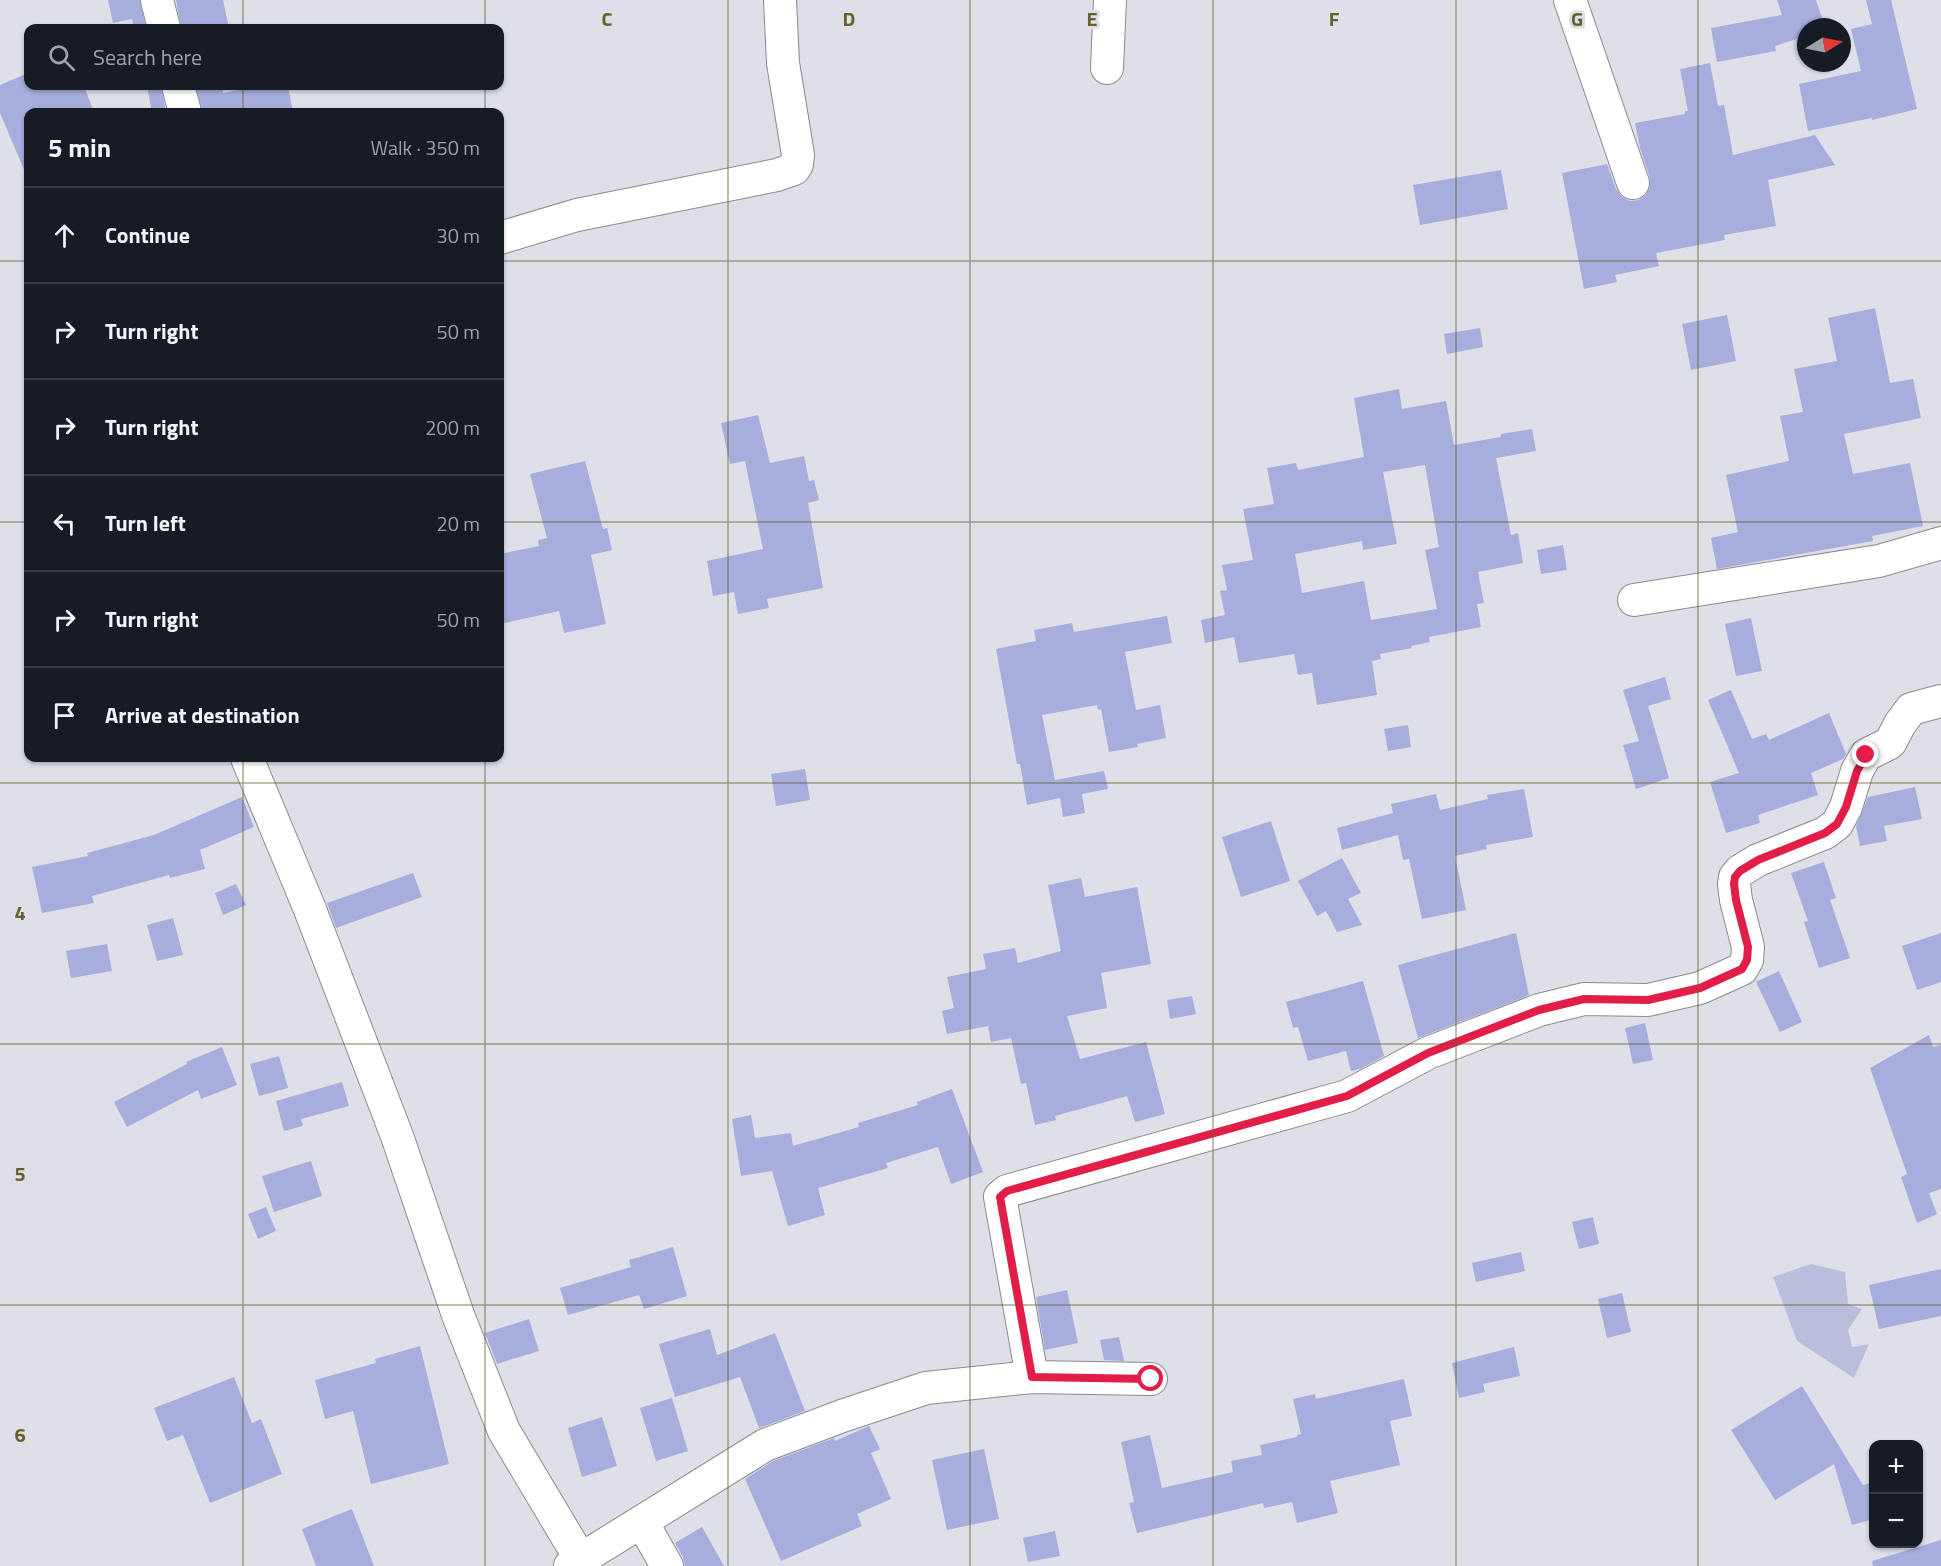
<!DOCTYPE html>
<meta charset="utf-8">
<style>
:root{--surface:#171b24;--page:#242831;--text:#f1f3f6;--muted:#9ea1a6;--line:#363941}
body{margin:0;font-family:"Titillium Web",sans-serif;background:var(--page);color:var(--text)}
.controls{position:absolute;right:18px;bottom:18px;display:grid;overflow:hidden;border-radius:12px;box-shadow:0 2px 4px #0004}
.controls button{width:54px;height:54px;display:grid;place-items:center;padding:0;border:0;border-bottom:2px solid var(--line);background:var(--surface);color:var(--text);font:30px sans-serif}
.compass{position:absolute;left:1797px;top:18px;width:54px;height:54px;border-radius:50%;background:var(--surface);box-shadow:0 2px 4px #0004;rotate:80deg}
.stop{position:absolute;width:18px;height:18px;margin:-14px;border:4px solid #e11d48;border-radius:50%;background:#fff}
.stop.end{background:#e11d48;border-color:#fff;box-shadow:0 2px 6px #0008}
.list{margin:0;padding:0;list-style:none}
h2{display:flex;justify-content:space-between;align-items:center;height:78px;margin:0;padding:0 24px;font-size:26px}
h2 small{font-size:20px;font-weight:400;color:var(--muted)}
.list li{display:grid;grid-template-columns:39px 1fr auto;gap:18px;align-items:center;box-sizing:border-box;height:96px;padding:0 24px;border-top:2px solid var(--line)}
.list b{display:block;font-size:22px;white-space:nowrap}
.list em{font-size:20px;font-style:normal;color:var(--muted)}
.icon{flex:none;width:33px;height:33px;fill:none;stroke:currentColor;stroke-width:2;stroke-linecap:round;stroke-linejoin:round}
.map{position:relative;flex:none;width:1941px;height:1566px;overflow:hidden}
.search{position:absolute;background:var(--surface);box-shadow:0 2px 4px #0004;left:24px;top:24px;width:480px;height:66px;display:flex;align-items:center;gap:15px;box-sizing:border-box;padding:0 21px;border-radius:12px;color:var(--muted);font-size:22px}
.panel{position:absolute;background:var(--surface);box-shadow:0 2px 4px #0004;left:24px;top:108px;width:480px;height:654px;border-radius:12px}
.map>svg:first-child{display:block}
.green{fill:#b9bedd}
.building{fill:#a7aede;fill-rule:evenodd}
.lines{fill:none;stroke-linecap:round;stroke-linejoin:round}
.minor-casing{stroke:#898a91;stroke-width:34}
.minor{stroke:#fff;stroke-width:32}
.route{stroke:#e11d48;stroke-width:8}
.grid{fill:none;stroke:#66602c;stroke-width:1.5;stroke-opacity:0.55}
.grid-label{font-size:20px;text-anchor:middle;font-weight:bold;fill:#66602c;stroke:#dedfe7;stroke-width:6;stroke-linejoin:round;paint-order:stroke}
</style>
<div class="map">
<svg width="1941" height="1566" viewBox="0 0 1941 1566">
<rect width="100%" height="100%" fill="#dedfe7"/>
<!-- green -->
<path class="green" d="M 1811,1264 L 1845,1272 L 1848,1304 L 1862,1309 L 1848,1330 L 1852,1347 L 1869,1344 L 1854,1378 L 1797,1341 L 1773,1277 Z"/>
<!-- building -->
<g class="building">
<path d="M 108,0 L 140,0 L 146,28 L 134,28 L 132,19 L 113,23 Z"/>
<path d="M 176,0 L 223,0 L 229,28 L 181,28 Z"/>
<path d="M 1777,0 L 1816,0 L 1825,27 L 1806,27 L 1806,36 L 1775,46 L 1776,51 L 1717,62 L 1711,28 L 1782,15 Z"/>
<path d="M 1866,0 L 1891,0 L 1917,109 L 1872,120 L 1872,118 L 1808,131 L 1799,84 L 1861,71 L 1851,29 L 1872,24 Z"/>
<path d="M 1710,63 L 1718,106 L 1724,105 L 1733,155 L 1815,135 L 1835,165 L 1768,180 L 1776,226 L 1724,235 L 1725,240 L 1656,253 L 1659,266 L 1615,275 L 1617,282 L 1584,289 L 1562,173 L 1607,164 L 1616,189 L 1622,197 L 1630,201 L 1639,200 L 1646,195 L 1650,187 L 1650,178 L 1640,148 L 1635,123 L 1685,114 L 1685,111 L 1688,111 L 1680,69 Z"/>
<path d="M 28,73 L 28,86 L 84,86 L 94,112 L 28,112 L 28,179 L 0,113 L 0,85 Z"/>
<path d="M 147,86 L 161,86 L 166,112 L 152,112 Z"/>
<path d="M 196,86 L 222,86 L 223,93 L 259,86 L 288,86 L 293,112 L 202,112 Z"/>
<path d="M 1501,170 L 1508,209 L 1420,225 L 1413,185 Z"/>
<path d="M 1875,308 L 1890,383 L 1913,379 L 1921,418 L 1844,434 L 1853,474 L 1910,463 L 1923,526 L 1872,536 L 1873,541 L 1717,569 L 1711,538 L 1738,532 L 1726,475 L 1789,461 L 1780,416 L 1803,412 L 1794,369 L 1837,361 L 1828,318 Z"/>
<path d="M 1727,315 L 1736,361 L 1691,370 L 1682,324 Z"/>
<path d="M 1480,328 L 1483,347 L 1447,354 L 1444,334 Z"/>
<path d="M 1399,389 L 1402,409 L 1446,401 L 1454,445 L 1501,437 L 1501,434 L 1532,429 L 1536,451 L 1496,458 L 1511,535 L 1518,533 L 1523,563 L 1478,572 L 1484,603 L 1477,604 L 1481,627 L 1429,637 L 1430,642 L 1411,646 L 1412,648 L 1380,654 L 1381,659 L 1372,661 L 1377,695 L 1317,705 L 1312,673 L 1298,675 L 1294,654 L 1239,663 L 1234,637 L 1205,643 L 1201,620 L 1225,615 L 1220,591 L 1227,590 L 1222,565 L 1253,560 L 1243,509 L 1274,504 L 1267,468 L 1296,463 L 1298,470 L 1364,457 L 1354,398 ZM 1425,465 L 1439,547 L 1425,550 L 1437,609 L 1371,620 L 1364,581 L 1302,593 L 1295,554 L 1362,541 L 1363,550 L 1397,544 L 1383,472 Z"/>
<path d="M 758,415 L 770,463 L 804,456 L 809,481 L 814,480 L 819,500 L 808,503 L 823,588 L 767,599 L 769,608 L 738,614 L 734,592 L 713,596 L 707,561 L 763,549 L 745,461 L 730,464 L 721,423 Z"/>
<path d="M 585,461 L 603,529 L 607,528 L 612,550 L 591,555 L 606,624 L 564,633 L 559,611 L 500,624 L 500,554 L 539,546 L 538,540 L 547,538 L 530,474 Z"/>
<path d="M 1563,545 L 1567,570 L 1541,574 L 1537,550 Z"/>
<path d="M 1167,616 L 1172,643 L 1125,652 L 1136,710 L 1160,705 L 1166,738 L 1137,744 L 1138,747 L 1109,752 L 1101,709 L 1098,710 L 1097,705 L 1042,715 L 1055,780 L 1104,771 L 1108,789 L 1082,794 L 1085,813 L 1063,817 L 1060,798 L 1027,805 L 1020,764 L 1017,764 L 996,649 L 1036,641 L 1034,630 L 1072,623 L 1074,632 Z"/>
<path d="M 1751,618 L 1762,671 L 1736,676 L 1725,624 Z"/>
<path d="M 1665,677 L 1671,699 L 1648,706 L 1669,778 L 1636,789 L 1623,745 L 1639,741 L 1623,690 Z"/>
<path d="M 1731,690 L 1752,739 L 1766,734 L 1769,740 L 1829,713 L 1846,754 L 1843,759 L 1811,773 L 1818,795 L 1758,815 L 1760,823 L 1726,833 L 1710,782 L 1739,773 L 1708,700 Z"/>
<path d="M 1408,725 L 1411,747 L 1388,751 L 1384,729 Z"/>
<path d="M 805,769 L 810,800 L 776,806 L 771,774 Z"/>
<path d="M 1915,787 L 1922,819 L 1884,826 L 1887,841 L 1860,846 L 1856,826 L 1868,797 Z"/>
<path d="M 1524,789 L 1533,837 L 1486,845 L 1487,849 L 1455,856 L 1466,910 L 1422,919 L 1409,859 L 1403,860 L 1398,835 L 1342,850 L 1337,828 L 1393,813 L 1391,804 L 1436,794 L 1440,810 L 1488,799 L 1487,795 Z"/>
<path d="M 242,797 L 254,827 L 200,850 L 205,869 L 170,878 L 169,875 L 92,896 L 94,903 L 42,913 L 32,867 L 88,856 L 87,853 L 154,835 Z"/>
<path d="M 1271,821 L 1290,881 L 1241,897 L 1222,837 Z"/>
<path d="M 1342,858 L 1361,893 L 1348,899 L 1362,925 L 1337,932 L 1326,911 L 1317,916 L 1298,881 Z"/>
<path d="M 1824,862 L 1836,898 L 1830,900 L 1850,958 L 1819,968 L 1804,922 L 1808,921 L 1791,873 Z"/>
<path d="M 413,873 L 422,897 L 336,928 L 327,903 Z"/>
<path d="M 1081,878 L 1085,897 L 1137,887 L 1151,964 L 1101,973 L 1107,1008 L 1067,1016 L 1080,1059 L 1146,1042 L 1165,1114 L 1135,1122 L 1127,1096 L 1055,1116 L 1056,1120 L 1035,1125 L 1026,1083 L 1021,1084 L 1011,1038 L 991,1042 L 988,1026 L 947,1034 L 942,1011 L 954,1008 L 947,977 L 986,969 L 983,954 L 1015,948 L 1018,963 L 1061,951 L 1048,885 Z"/>
<path d="M 236,884 L 246,905 L 223,915 L 215,893 Z"/>
<path d="M 173,918 L 183,955 L 157,961 L 147,925 Z"/>
<path d="M 1516,933 L 1529,995 L 1418,1038 L 1398,965 Z"/>
<path d="M 1941,933 L 1941,982 L 1917,990 L 1902,946 Z"/>
<path d="M 107,944 L 112,971 L 71,978 L 66,951 Z"/>
<path d="M 1779,971 L 1802,1022 L 1780,1032 L 1756,982 Z"/>
<path d="M 1363,981 L 1384,1056 L 1360,1069 L 1351,1071 L 1346,1051 L 1308,1061 L 1298,1027 L 1293,1028 L 1286,1002 Z"/>
<path d="M 1192,996 L 1196,1014 L 1170,1019 L 1167,1000 Z"/>
<path d="M 1645,1023 L 1653,1060 L 1633,1064 L 1625,1028 Z"/>
<path d="M 1929,1035 L 1933,1047 L 1941,1045 L 1941,1189 L 1929,1193 L 1937,1214 L 1917,1223 L 1901,1177 L 1907,1174 L 1870,1068 Z"/>
<path d="M 222,1047 L 237,1085 L 201,1099 L 198,1090 L 127,1127 L 114,1102 L 187,1064 L 186,1062 Z"/>
<path d="M 279,1056 L 288,1088 L 259,1096 L 250,1064 Z"/>
<path d="M 342,1082 L 349,1106 L 301,1119 L 303,1126 L 284,1131 L 276,1101 Z"/>
<path d="M 952,1089 L 983,1172 L 951,1184 L 938,1147 L 886,1163 L 888,1168 L 818,1188 L 825,1215 L 788,1226 L 772,1171 L 741,1176 L 732,1119 L 751,1115 L 755,1138 L 791,1133 L 793,1146 L 859,1127 L 858,1123 L 918,1105 L 917,1102 Z"/>
<path d="M 311,1161 L 322,1196 L 274,1212 L 262,1176 Z"/>
<path d="M 266,1207 L 276,1231 L 258,1239 L 248,1214 Z"/>
<path d="M 1593,1217 L 1599,1244 L 1579,1249 L 1572,1222 Z"/>
<path d="M 673,1247 L 687,1296 L 644,1309 L 639,1295 L 568,1315 L 560,1288 L 631,1267 L 629,1260 Z"/>
<path d="M 1521,1252 L 1525,1271 L 1476,1282 L 1472,1263 Z"/>
<path d="M 1941,1269 L 1941,1316 L 1879,1329 L 1869,1285 Z"/>
<path d="M 1067,1290 L 1078,1343 L 1045,1350 L 1036,1297 Z"/>
<path d="M 1622,1293 L 1631,1332 L 1607,1338 L 1598,1299 Z"/>
<path d="M 529,1319 L 539,1351 L 497,1364 L 485,1333 Z"/>
<path d="M 710,1329 L 717,1355 L 775,1333 L 805,1411 L 759,1428 L 740,1377 L 675,1397 L 659,1344 Z"/>
<path d="M 1119,1337 L 1124,1361 L 1104,1360 L 1100,1340 Z"/>
<path d="M 420,1346 L 449,1464 L 371,1484 L 353,1411 L 325,1419 L 315,1380 L 376,1363 L 375,1359 Z"/>
<path d="M 1514,1347 L 1520,1376 L 1483,1384 L 1485,1392 L 1459,1398 L 1452,1363 Z"/>
<path d="M 234,1377 L 252,1423 L 261,1419 L 282,1474 L 210,1503 L 183,1435 L 167,1441 L 154,1408 Z"/>
<path d="M 1404,1379 L 1412,1416 L 1390,1421 L 1400,1465 L 1330,1481 L 1338,1513 L 1297,1523 L 1292,1502 L 1264,1508 L 1263,1503 L 1137,1533 L 1129,1503 L 1134,1502 L 1121,1442 L 1150,1435 L 1162,1488 L 1233,1472 L 1231,1461 L 1262,1455 L 1260,1445 L 1297,1437 L 1297,1435 L 1301,1434 L 1293,1399 L 1315,1394 L 1316,1399 Z"/>
<path d="M 1802,1386 L 1863,1485 L 1874,1482 L 1874,1519 L 1852,1525 L 1834,1464 L 1775,1500 L 1731,1430 Z"/>
<path d="M 672,1398 L 688,1451 L 656,1461 L 640,1408 Z"/>
<path d="M 602,1417 L 617,1466 L 582,1477 L 568,1428 Z"/>
<path d="M 869,1426 L 880,1449 L 871,1453 L 891,1499 L 857,1514 L 862,1526 L 781,1561 L 745,1479 L 773,1461 L 834,1438 L 835,1441 Z"/>
<path d="M 984,1449 L 999,1519 L 947,1530 L 932,1460 Z"/>
<path d="M 352,1509 L 374,1566 L 316,1566 L 302,1529 Z"/>
<path d="M 702,1527 L 724,1566 L 685,1566 L 683,1557 L 675,1543 Z"/>
<path d="M 1055,1531 L 1060,1556 L 1028,1562 L 1023,1538 Z"/>
<path d="M 1941,1540 L 1941,1566 L 1873,1566 L 1872,1561 Z"/>
</g>
<g class="lines">
<!-- minor casing -->
<g class="minor-casing">
<g id="minor">
<path d="M 157,0 L 164,28"/>
<path d="M 1570,0 L 1633,183"/>
<path d="M 1107,68 L 1110,0"/>
<path d="M 178,86 L 185,112"/>
<path d="M 500,238 L 577,215 L 777,175 L 794,169 L 797,164 L 798,155 L 783,63 L 780,0"/>
<path d="M 1634,600 L 1879,561 L 1941,543"/>
<path d="M 247,758 L 309,907 L 397,1136 L 458,1315 L 504,1431 L 581,1560"/>
<path d="M 1032,1377 L 1000,1197 L 1007,1191 L 1347,1096 L 1428,1053 L 1539,1010 L 1584,999 L 1648,1000 L 1700,988 L 1742,969 L 1747,960 L 1748,947 L 1736,900 L 1734,884 L 1735,877 L 1740,871 L 1758,860 L 1825,833 L 1837,824 L 1846,807 L 1857,771 L 1866,755 L 1890,743 L 1900,724 L 1911,709 L 1941,701"/>
<path d="M 642,1522 L 667,1566"/>
<path d="M 570,1566 L 765,1445 L 842,1416 L 926,1388 L 1032,1377 L 1151,1379"/>
</g>
</g>
<!-- minor -->
<use href="#minor" class="minor"/>
</g>
<g class="lines">
<!-- route -->
<path class="route" d="M 1151,1379 L 1032,1377 L 1000,1197 L 1007,1191 L 1347,1096 L 1428,1053 L 1539,1010 L 1584,999 L 1648,1000 L 1700,988 L 1742,969 L 1747,960 L 1748,947 L 1736,900 L 1734,884 L 1735,877 L 1740,871 L 1758,860 L 1825,833 L 1837,824 L 1846,807 L 1857,771 L 1866,755"/>
</g>
<!-- grid -->
<path class="grid" d="M 243,0 L 243,28M 485,0 L 485,28M 728,0 L 728,1566M 970,0 L 970,1566M 1213,0 L 1213,1566M 1456,0 L 1456,1566M 1698,0 L 1698,1566M 243,86 L 243,112M 485,86 L 485,112M 0,261 L 28,261M 500,261 L 1941,261M 0,522 L 28,522M 500,522 L 1941,522M 243,758 L 243,1566M 485,758 L 485,1566M 0,783 L 1941,783M 0,1044 L 1941,1044M 0,1305 L 1941,1305"/>
<g class="grid-label">
<text x="607" y="26">C</text>
<text x="849" y="26">D</text>
<text x="1092" y="26">E</text>
<text x="1334" y="26">F</text>
<text x="1577" y="26">G</text>
<text x="20" y="920">4</text>
<text x="20" y="1181">5</text>
<text x="20" y="1442">6</text>
</g>
</svg>
<div class="controls">
<button>+</button>
<button>−</button>
</div>
<svg class="compass" viewBox="-18 -18 36 36"><path d="M0-13l5 13h-10z" fill="#e53935"/><path d="M0 13l5-13h-10z" fill="#9ea1a6"/></svg>
<div class="stop" style="left:1151px;top:1379px"></div>
<div class="stop end" style="left:1866px;top:755px"></div>
<div class="search"><svg class="icon" aria-label="search" viewBox="0 0 24 24"><circle cx="10" cy="10" r="6"/><path d="M15 15l6 6"/></svg>Search here</div>
<section class="panel">
<h2>5 min<small>Walk · 350 m</small></h2>
<ul class="list">
<li><svg class="icon" aria-label="ahead" viewBox="0 0 24 24"><path d="M12 20V5M6 11l6-6 6 6"/></svg><div><b>Continue</b></div><em>30 m</em></li>
<li><svg class="icon" aria-label="right" viewBox="0 0 24 24"><path d="M7 20v-9h11M14 6l5 5-5 5"/></svg><div><b>Turn right</b></div><em>50 m</em></li>
<li><svg class="icon" aria-label="right" viewBox="0 0 24 24"><path d="M7 20v-9h11M14 6l5 5-5 5"/></svg><div><b>Turn right</b></div><em>200 m</em></li>
<li><svg class="icon" aria-label="left" viewBox="0 0 24 24"><path d="M17 20v-9H6M10 6l-5 5 5 5"/></svg><div><b>Turn left</b></div><em>20 m</em></li>
<li><svg class="icon" aria-label="right" viewBox="0 0 24 24"><path d="M7 20v-9h11M14 6l5 5-5 5"/></svg><div><b>Turn right</b></div><em>50 m</em></li>
<li><svg class="icon" aria-label="arrive" viewBox="0 0 24 24"><path d="M6 21V4h12l-3 4 3 4H6"/></svg><div><b>Arrive at destination</b></div></li>
</ul>
</section>
</div>
